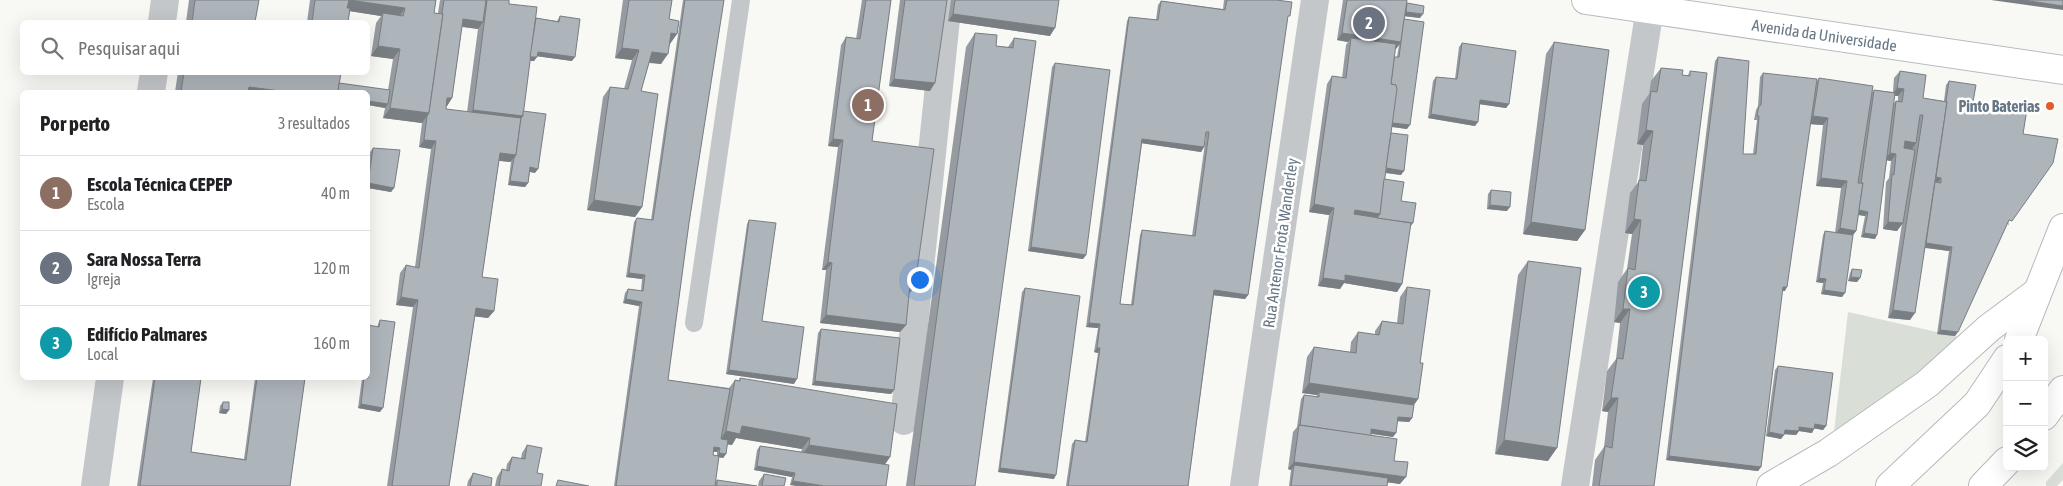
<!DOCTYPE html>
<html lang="pt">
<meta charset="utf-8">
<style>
:root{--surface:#fff;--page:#f2f2f2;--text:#202124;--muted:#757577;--line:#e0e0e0;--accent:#ea580c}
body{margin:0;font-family:"Asap Condensed",sans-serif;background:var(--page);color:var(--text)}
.controls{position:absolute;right:15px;bottom:15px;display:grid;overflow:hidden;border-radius:8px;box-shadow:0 5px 20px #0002}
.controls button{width:45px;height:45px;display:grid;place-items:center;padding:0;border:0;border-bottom:1px solid var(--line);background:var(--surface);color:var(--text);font:25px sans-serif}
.you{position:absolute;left:919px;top:279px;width:18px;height:18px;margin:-12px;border:4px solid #fff;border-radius:50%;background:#1a73e8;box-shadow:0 0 0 8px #1a73e833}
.badge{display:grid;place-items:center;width:32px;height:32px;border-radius:50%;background:var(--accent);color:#fff;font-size:16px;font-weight:700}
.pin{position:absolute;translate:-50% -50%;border:2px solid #fff;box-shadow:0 1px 5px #0006}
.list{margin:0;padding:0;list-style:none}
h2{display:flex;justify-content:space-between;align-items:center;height:65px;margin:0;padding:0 20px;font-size:21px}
h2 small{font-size:16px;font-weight:400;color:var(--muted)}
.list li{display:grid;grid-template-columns:32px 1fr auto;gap:15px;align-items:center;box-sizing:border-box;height:75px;padding:0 20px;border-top:1px solid var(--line)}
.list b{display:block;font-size:19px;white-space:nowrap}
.list p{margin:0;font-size:16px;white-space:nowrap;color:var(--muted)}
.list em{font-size:16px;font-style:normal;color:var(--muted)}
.icon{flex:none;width:28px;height:28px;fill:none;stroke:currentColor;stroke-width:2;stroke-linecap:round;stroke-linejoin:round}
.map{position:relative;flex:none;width:2063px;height:486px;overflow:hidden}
.search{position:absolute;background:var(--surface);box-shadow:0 5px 20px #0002;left:20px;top:20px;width:350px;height:55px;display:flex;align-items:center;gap:12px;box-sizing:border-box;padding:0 18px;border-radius:8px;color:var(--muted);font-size:19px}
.panel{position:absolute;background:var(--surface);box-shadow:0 5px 20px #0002;left:20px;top:90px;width:350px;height:290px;border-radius:8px}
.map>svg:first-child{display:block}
.green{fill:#d9dfd6}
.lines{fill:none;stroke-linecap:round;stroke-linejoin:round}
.secondary-casing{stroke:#b8bcc1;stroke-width:30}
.primary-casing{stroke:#b6babe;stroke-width:30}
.service{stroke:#c3c7ca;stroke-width:18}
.minor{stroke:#c3c7ca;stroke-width:28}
.tertiary{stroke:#c3c7ca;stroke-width:28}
.secondary{stroke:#fff;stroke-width:28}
.primary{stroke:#fff;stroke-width:28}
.wall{fill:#959ba0;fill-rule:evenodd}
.shaded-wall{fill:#797e82}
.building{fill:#adb4ba;stroke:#797e82;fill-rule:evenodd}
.poi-dot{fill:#e45a29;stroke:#fff;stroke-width:2}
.labels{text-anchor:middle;stroke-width:5;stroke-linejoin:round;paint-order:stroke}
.street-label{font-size:16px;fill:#677786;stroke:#fff}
.poi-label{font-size:16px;font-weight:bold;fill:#677786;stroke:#fff;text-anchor:end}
</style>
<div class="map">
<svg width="2063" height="486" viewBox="0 0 2063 486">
<rect width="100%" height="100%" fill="#f8f8f5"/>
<!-- green -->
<g class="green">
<path d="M 1848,312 L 1959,337 L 1919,378 L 1833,440 Z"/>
<path d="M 2063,463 L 2063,480 L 2057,486 L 2046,486 L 2046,482 Z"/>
</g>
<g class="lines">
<!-- secondary casing -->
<g class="secondary-casing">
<g id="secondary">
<path id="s1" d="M 1586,0 L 2063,70"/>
</g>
</g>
<!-- primary casing -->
<g class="primary-casing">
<g id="primary">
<path d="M 2019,340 L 2063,228"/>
<path d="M 2044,416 L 2063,390"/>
<path d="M 1771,486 L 1828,453 L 1927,384 L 1989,328 L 2036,293"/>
<path d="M 1890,486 L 1977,404 L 2007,359"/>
<path d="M 1983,486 L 2007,461"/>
</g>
</g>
<!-- service -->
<path class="service" d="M 694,323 L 741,0"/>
<!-- minor -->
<g class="minor">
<path d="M 904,421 L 948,0"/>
<path d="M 1244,486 L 1315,0"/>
<path d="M 1575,486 L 1650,8"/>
</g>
<!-- tertiary -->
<g class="tertiary">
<path d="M 162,22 L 165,0"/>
<path d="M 151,92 L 154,72"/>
<path d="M 95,486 L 110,378"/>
</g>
<!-- secondary -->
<use href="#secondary" class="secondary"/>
<!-- primary -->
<use href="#primary" class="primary"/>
</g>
<!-- wall -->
<g class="wall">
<path d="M 189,0 L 259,0 L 255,22 L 186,22 Z"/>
<path d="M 310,0 L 436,0 L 434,13 L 438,13 L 440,0 L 509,0 L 509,4 L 536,18 L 557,21 L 560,16 L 572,61 L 537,56 L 534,61 L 530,61 L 523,111 L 535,173 L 530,172 L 528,183 L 525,187 L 508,185 L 511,162 L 499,161 L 482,277 L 494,311 L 488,318 L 475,316 L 449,486 L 387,486 L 413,307 L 396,305 L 400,273 L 406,265 L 415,267 L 431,149 L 419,147 L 422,123 L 383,118 L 385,108 L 368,105 L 368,92 L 175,92 L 178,72 L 341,72 L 339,83 L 388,90 L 393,59 L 371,56 L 376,23 L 381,16 L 350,11 L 348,22 L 307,22 ZM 462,27 L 478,29 L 467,112 L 446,109 L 446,106 L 447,106 L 452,98 Z"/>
<path d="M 623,0 L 672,0 L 669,19 L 670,44 L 661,64 L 649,63 L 641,91 L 642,207 L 635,217 L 587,210 L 603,97 L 610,87 L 624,89 L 632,60 L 615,58 Z"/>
<path d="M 683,0 L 724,0 L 689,223 L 668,380 L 729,388 L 735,380 L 739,381 L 740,378 L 890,457 L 884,465 L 790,485 L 792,477 L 754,470 L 757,450 L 760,446 L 801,452 L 802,449 L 736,438 L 732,445 L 727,444 L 726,454 L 723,458 L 719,457 L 715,483 L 717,480 L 757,486 L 614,486 L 639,306 L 623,303 L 625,293 L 628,289 L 641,291 L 642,279 L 626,277 L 634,222 L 637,218 L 651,220 ZM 713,452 L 717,452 L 717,456 L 713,455 Z"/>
<path d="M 862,0 L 891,0 L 872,141 L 915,285 L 909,292 L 906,325 L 900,332 L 820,323 L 826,270 L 822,270 L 838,147 L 828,146 L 841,45 L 846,37 L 856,39 Z"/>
<path d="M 900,0 L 947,0 L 930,91 L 889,86 Z"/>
<path d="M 951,0 L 1059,0 L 1050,36 L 948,21 Z"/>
<path d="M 1224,0 L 1276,0 L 1287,20 L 1248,295 L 1245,299 L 1214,295 L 1188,486 L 1066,486 L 1072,444 L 1075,440 L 1085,442 L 1098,353 L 1094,352 L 1098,328 L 1086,327 L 1127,21 L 1129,17 L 1156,20 L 1158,5 L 1161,1 L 1223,9 ZM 1205,136 L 1206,136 L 1192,236 L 1142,230 L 1140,235 L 1131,305 L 1120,304 L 1142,143 L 1201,152 L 1204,147 Z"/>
<path d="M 1343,0 L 1407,0 L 1406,3 L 1420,18 L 1404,16 L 1404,20 L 1407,129 L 1391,127 L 1391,133 L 1401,175 L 1385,173 L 1384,179 L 1401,201 L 1410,227 L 1402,284 L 1397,292 L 1344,283 L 1340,289 L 1318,286 L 1329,215 L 1309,212 L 1327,84 L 1332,76 L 1342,78 L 1346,45 L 1348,42 L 1337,40 ZM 1399,45 L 1397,57 L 1394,57 L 1395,49 Z"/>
<path d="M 975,33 L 996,46 L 1008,47 L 1014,38 L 975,486 L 906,486 L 966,47 Z"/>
<path d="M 1554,42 L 1585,230 L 1577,241 L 1523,234 L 1546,54 Z"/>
<path d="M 1462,43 L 1509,104 L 1506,108 L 1480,104 L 1475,126 L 1428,118 L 1433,81 L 1436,77 L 1455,79 L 1459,47 Z"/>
<path d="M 1718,57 L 1743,154 L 1753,154 L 1757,120 L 1754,120 L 1756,110 L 1758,106 L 1760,77 L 1763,73 L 1816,82 L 1819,78 L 1873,92 L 1874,90 L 1893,92 L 1894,78 L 1900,71 L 1923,98 L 1944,101 L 1946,85 L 1949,81 L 1973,102 L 2009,225 L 2007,224 L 1955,336 L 1937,334 L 1949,251 L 1925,248 L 1910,320 L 1888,318 L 1902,223 L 1897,231 L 1883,229 L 1886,182 L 1889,178 L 1891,161 L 1887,160 L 1875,239 L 1861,237 L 1865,216 L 1858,215 L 1856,231 L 1853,235 L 1842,297 L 1821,294 L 1823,283 L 1816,282 L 1823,235 L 1825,231 L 1835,233 L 1841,188 L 1816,186 L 1823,125 L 1810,124 L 1785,291 L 1782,291 L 1761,467 L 1758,471 L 1666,460 L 1715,61 ZM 1894,96 L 1898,96 L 1898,101 L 1896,101 L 1893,104 Z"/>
<path d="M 1055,63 L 1086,255 L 1083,259 L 1028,251 L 1052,67 Z"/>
<path d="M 1661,68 L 1682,75 L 1688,75 L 1690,71 L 1654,486 L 1592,486 L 1595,460 L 1604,447 L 1608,412 L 1602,411 L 1607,371 L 1616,359 L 1620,323 L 1614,322 L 1618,282 L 1627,269 L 1632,234 L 1625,233 L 1630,193 L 1639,181 L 1643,145 L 1637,144 L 1642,104 L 1649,94 L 1651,81 Z"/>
<path d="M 373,148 L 394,188 L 391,192 L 368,188 L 368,169 L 370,152 Z"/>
<path d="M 1491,190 L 1507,211 L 1487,209 L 1488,194 Z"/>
<path d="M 749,220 L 762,321 L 794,384 L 726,374 L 747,224 Z"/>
<path d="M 1528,261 L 1548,461 L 1495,454 L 1518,275 Z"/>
<path d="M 1852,269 L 1860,278 L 1857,282 L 1848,281 L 1850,273 Z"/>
<path d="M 1407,287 L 1420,363 L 1418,399 L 1414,405 L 1412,418 L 1409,422 L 1398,421 L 1393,437 L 1371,434 L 1371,436 L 1394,461 L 1400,484 L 1387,482 L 1387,486 L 1289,486 L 1291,470 L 1288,469 L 1293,432 L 1297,427 L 1301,399 L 1304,395 L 1316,397 L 1317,395 L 1302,393 L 1307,357 L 1314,347 L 1350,352 L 1351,342 L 1358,332 L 1375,335 L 1375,331 L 1382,321 L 1397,323 L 1400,297 Z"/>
<path d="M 1025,288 L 1054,479 L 998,472 L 1022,292 Z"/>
<path d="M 380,320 L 380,412 L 358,408 L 362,378 L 360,378 L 368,378 L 378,324 Z"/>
<path d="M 821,329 L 894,390 L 891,394 L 812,385 L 818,333 Z"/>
<path d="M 1778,366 L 1826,426 L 1823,430 L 1814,428 L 1812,433 L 1799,431 L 1796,435 L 1784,434 L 1781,439 L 1766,436 L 1775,370 Z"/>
<path d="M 153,378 L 201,378 L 191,452 L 244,459 L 255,378 L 305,378 L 290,486 L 137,486 Z"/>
<path d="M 223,402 L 229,410 L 226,414 L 219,413 L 220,406 Z"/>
<path d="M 527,445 L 541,486 L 495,486 L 497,477 L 502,469 L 506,470 L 507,464 L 512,457 L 521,459 L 522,453 Z"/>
<path d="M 473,473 L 491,486 L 467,486 L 468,481 Z"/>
<path d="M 764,474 L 784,486 L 758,486 L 759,481 Z"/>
</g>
<!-- shaded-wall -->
<g class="shaded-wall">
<path d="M 349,0 L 405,8 L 398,18 L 383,13 L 381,16 L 342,10 Z"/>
<path d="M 1991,0 L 2023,0 L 2063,6 L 2063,10 Z"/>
<path d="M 1406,12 L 1423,14 L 1420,18 L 1403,16 Z"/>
<path d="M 953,14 L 1055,28 L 1050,36 L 948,21 Z"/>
<path d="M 463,19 L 483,22 L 478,29 L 458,26 Z"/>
<path d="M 671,33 L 677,34 L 670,44 L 664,43 Z"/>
<path d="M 1342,33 L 1401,42 L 1396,49 L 1351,38 L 1348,42 L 1337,40 Z"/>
<path d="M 378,46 L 400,49 L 393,59 L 371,56 Z"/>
<path d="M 622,48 L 639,50 L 632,60 L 615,58 Z"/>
<path d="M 538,52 L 575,57 L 572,61 L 535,56 Z"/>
<path d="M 652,52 L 668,54 L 661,64 L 645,62 Z"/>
<path d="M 527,56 L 537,57 L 534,61 L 524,60 Z"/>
<path d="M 894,79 L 935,83 L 930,91 L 889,86 Z"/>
<path d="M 249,87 L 288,92 L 245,92 Z"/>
<path d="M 1897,88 L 1904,89 L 1898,96 L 1892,95 Z"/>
<path d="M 447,98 L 452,98 L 447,106 L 442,105 Z"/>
<path d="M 1480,100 L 1509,104 L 1506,108 L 1478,104 Z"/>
<path d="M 368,101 L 388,104 L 385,108 L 368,105 Z"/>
<path d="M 390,108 L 429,113 L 422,123 L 383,118 Z"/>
<path d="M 473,110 L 523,116 L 516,126 L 466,120 Z"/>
<path d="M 1431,114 L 1478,122 L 1475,126 L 1428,118 Z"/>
<path d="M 1813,116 L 1828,118 L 1823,125 L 1808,124 Z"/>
<path d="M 1390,122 L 1410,125 L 1407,129 L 1387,126 Z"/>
<path d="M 1646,130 L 1653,131 L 1643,145 L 1637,144 Z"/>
<path d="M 833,139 L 843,140 L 838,147 L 828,146 Z"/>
<path d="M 1142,139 L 1204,147 L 1201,152 L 1140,143 Z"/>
<path d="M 424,140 L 436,141 L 431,149 L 419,147 Z"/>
<path d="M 1905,141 L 1916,143 L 1911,150 L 1900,149 Z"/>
<path d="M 500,153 L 516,155 L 510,162 L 495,160 Z"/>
<path d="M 1890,153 L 1896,154 L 1891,161 L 1884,160 Z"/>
<path d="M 530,167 L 538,169 L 535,173 L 527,171 Z"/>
<path d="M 1384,168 L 1404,171 L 1401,175 L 1381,172 Z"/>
<path d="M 1934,177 L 1941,178 L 1938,182 L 1931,181 Z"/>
<path d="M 1821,178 L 1847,181 L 1841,188 L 1816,186 Z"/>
<path d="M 510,181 L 528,183 L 525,187 L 508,185 Z"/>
<path d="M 368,183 L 394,188 L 391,192 L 368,188 Z"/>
<path d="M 594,200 L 642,207 L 635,217 L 587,210 Z"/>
<path d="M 1314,204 L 1334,208 L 1329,215 L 1309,212 Z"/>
<path d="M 1490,205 L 1510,207 L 1507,211 L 1487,209 Z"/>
<path d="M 1355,210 L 1380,214 L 1413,223 L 1410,227 L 1349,218 Z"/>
<path d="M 1857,210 L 1868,212 L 1865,216 L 1854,214 Z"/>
<path d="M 1634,219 L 1641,220 L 1632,234 L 1625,233 Z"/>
<path d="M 1531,222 L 1585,230 L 1577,241 L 1523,234 Z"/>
<path d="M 1888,222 L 1903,223 L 1897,231 L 1883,229 Z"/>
<path d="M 1840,228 L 1856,231 L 1851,238 L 1834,236 Z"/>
<path d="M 1864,233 L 1877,235 L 1875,239 L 1861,237 Z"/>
<path d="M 1924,243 L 1952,247 L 1949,251 L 1921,247 Z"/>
<path d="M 1031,247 L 1086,255 L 1083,259 L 1028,251 Z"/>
<path d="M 828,262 L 832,263 L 826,270 L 822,270 Z"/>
<path d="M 629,273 L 645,275 L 642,279 L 626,277 Z"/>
<path d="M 1345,275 L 1402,284 L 1397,292 L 1344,283 L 1340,289 L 1318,286 L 1323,278 Z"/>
<path d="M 1851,277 L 1860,278 L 1857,282 L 1848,281 Z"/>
<path d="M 1819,278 L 1826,279 L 1823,283 L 1816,282 Z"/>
<path d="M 910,284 L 915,285 L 910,293 L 905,292 Z"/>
<path d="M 1783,287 L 1787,287 L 1785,291 L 1780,291 Z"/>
<path d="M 1214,290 L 1248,295 L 1245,299 L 1211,295 Z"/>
<path d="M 1824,290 L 1845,293 L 1842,297 L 1821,294 Z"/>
<path d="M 401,297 L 418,300 L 413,307 L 396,305 Z"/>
<path d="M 626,299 L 642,302 L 639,306 L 623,303 Z"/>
<path d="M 476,308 L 494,311 L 488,318 L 471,316 Z"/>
<path d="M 1623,309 L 1630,309 L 1620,323 L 1614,322 Z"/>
<path d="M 1893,310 L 1915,313 L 1910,320 L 1888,318 Z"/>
<path d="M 826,315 L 906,325 L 900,332 L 820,323 Z"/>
<path d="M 1089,323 L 1100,324 L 1098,328 L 1086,327 Z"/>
<path d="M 1940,330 L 1958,332 L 1955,336 L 1937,334 Z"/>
<path d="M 1097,348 L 1100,348 L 1098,353 L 1094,352 Z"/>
<path d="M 729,370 L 797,379 L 794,384 L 726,374 Z"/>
<path d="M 815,381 L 894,390 L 891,394 L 812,385 Z"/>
<path d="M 1309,383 L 1418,399 L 1411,409 L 1319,392 L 1317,395 L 1302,393 Z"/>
<path d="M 1611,398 L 1618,398 L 1608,412 L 1602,411 Z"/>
<path d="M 361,404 L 383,408 L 380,412 L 358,408 Z"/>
<path d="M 222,409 L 229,410 L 226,414 L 219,413 Z"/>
<path d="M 1398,417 L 1412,418 L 1409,422 L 1395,421 Z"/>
<path d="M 1815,424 L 1826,426 L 1823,430 L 1812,428 Z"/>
<path d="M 742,426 L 810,438 L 802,449 L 736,438 L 732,445 L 718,443 L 726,431 Z"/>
<path d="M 1799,427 L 1814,429 L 1812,433 L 1799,431 L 1796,435 L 1782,434 L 1785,430 Z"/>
<path d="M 1371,429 L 1396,433 L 1393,437 L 1368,433 Z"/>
<path d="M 1769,432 L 1784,435 L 1781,439 L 1766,436 Z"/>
<path d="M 1504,440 L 1557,448 L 1548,461 L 1495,454 Z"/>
<path d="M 809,445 L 890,457 L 882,469 L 801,456 Z"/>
<path d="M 714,447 L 720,448 L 717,452 L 711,451 Z"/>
<path d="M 719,453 L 726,454 L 723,458 L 717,457 Z"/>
<path d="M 1669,456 L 1761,467 L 1758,471 L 1666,460 Z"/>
<path d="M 1294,462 L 1406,477 L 1400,484 L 1293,470 L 1294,465 L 1291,470 L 1288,469 Z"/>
<path d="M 757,466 L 795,473 L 792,477 L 754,470 Z"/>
<path d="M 1000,468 L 1056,475 L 1054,479 L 998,472 Z"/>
<path d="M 793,481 L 825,486 L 796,486 L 790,485 Z"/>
</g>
<!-- building -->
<g class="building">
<path d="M 195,0 L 259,0 L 255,22 L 192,22 Z"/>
<path d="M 315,0 L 436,0 L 434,13 L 443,14 L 429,113 L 390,108 L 400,49 L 378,46 L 383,13 L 403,16 L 405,8 L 349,0 L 347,8 L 350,8 L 348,22 L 312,22 Z"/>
<path d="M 444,0 L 486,0 L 483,22 L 463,19 L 452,98 L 447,98 L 446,109 L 521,118 L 516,155 L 500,153 L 482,277 L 498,279 L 494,311 L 476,308 L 449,486 L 392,486 L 418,300 L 401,297 L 406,265 L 419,268 L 436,141 L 424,140 L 427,116 L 429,113 L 443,14 L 442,13 Z"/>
<path d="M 487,0 L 509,0 L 509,4 L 537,7 L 523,116 L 473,110 Z"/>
<path d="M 629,0 L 672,0 L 669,19 L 679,21 L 677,34 L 671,33 L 668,54 L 652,52 L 641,91 L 658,94 L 642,207 L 594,200 L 610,87 L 628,89 L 639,50 L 622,48 Z"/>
<path d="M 685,0 L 724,0 L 689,223 L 668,380 L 730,389 L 721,439 L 728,440 L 726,454 L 719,453 L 720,448 L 714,447 L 713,455 L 719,456 L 715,486 L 616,486 L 642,302 L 626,299 L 628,289 L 643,291 L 645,275 L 629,273 L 636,220 L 637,218 L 653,220 Z"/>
<path d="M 866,0 L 891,0 L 872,141 L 934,149 L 915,285 L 910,284 L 906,325 L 826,315 L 832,263 L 828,262 L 843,140 L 833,139 L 846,37 L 860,39 Z"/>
<path d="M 905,0 L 947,0 L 935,83 L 894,79 Z"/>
<path d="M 955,0 L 1059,0 L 1055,28 L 953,14 Z"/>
<path d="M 1227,0 L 1276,0 L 1292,2 L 1290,16 L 1288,16 L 1248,295 L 1214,290 L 1188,486 L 1068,486 L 1075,440 L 1087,442 L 1100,348 L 1097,348 L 1100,324 L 1089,323 L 1129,17 L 1158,20 L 1161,1 L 1225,10 ZM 1206,132 L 1209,132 L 1195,236 L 1142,230 L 1133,305 L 1120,304 L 1142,139 L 1204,147 Z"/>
<path d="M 1347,0 L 1407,0 L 1401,42 L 1342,33 Z"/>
<path d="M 2023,0 L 2063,0 L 2063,6 Z"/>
<path d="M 1407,3 L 1424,6 L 1423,14 L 1406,12 Z"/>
<path d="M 560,16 L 580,19 L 575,57 L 538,52 L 537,57 L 530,57 L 536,18 L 559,22 Z"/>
<path d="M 1404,19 L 1424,22 L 1410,125 L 1392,123 L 1396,85 L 1391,84 L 1394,57 L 1399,57 Z"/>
<path d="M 975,33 L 997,35 L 996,46 L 1013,48 L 1014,38 L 1036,41 L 975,486 L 914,486 Z"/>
<path d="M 1351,38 L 1396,44 L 1391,84 L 1396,85 L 1397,89 L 1380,214 L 1355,210 L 1354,214 L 1411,223 L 1402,284 L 1345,275 L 1345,281 L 1323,278 L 1334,208 L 1314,204 L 1332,76 L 1346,78 Z"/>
<path d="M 1554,42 L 1609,50 L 1585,230 L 1531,222 Z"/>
<path d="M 1462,43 L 1516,51 L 1509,104 L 1480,100 L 1478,122 L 1431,114 L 1436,77 L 1457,79 Z"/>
<path d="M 1718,57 L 1749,61 L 1743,154 L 1756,154 L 1759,116 L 1757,116 L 1759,106 L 1761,105 L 1763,73 L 1817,79 L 1787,287 L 1783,287 L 1761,467 L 1669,456 Z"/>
<path d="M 1055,63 L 1110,70 L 1086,255 L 1031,247 Z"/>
<path d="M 1661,68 L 1683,70 L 1682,75 L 1690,76 L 1690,71 L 1707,73 L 1654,486 L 1599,486 L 1605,446 L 1612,448 L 1618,398 L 1611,398 L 1617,358 L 1623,359 L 1630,309 L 1623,309 L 1628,268 L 1635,270 L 1641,220 L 1634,219 L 1639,180 L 1646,181 L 1653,131 L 1646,130 L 1651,91 L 1657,92 Z"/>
<path d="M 1900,71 L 1926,75 L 1923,98 L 1947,102 L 1915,313 L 1893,310 L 1923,115 L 1920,115 L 1916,143 L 1905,141 L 1904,148 L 1915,150 L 1903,223 L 1888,222 L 1892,174 L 1894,175 L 1896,154 L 1890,153 L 1896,101 L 1902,102 L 1904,89 L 1897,88 Z"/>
<path d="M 184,72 L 341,72 L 338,92 L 288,92 L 249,87 L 248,92 L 181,92 Z"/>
<path d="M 1819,78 L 1873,86 L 1858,183 L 1863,183 L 1856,231 L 1840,228 L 1847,181 L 1821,178 L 1828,118 L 1813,116 Z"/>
<path d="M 1949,81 L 1976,85 L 1973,102 L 2027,109 L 2023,134 L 2058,139 L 2053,163 L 2012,221 L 2009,220 L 1958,332 L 1940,330 L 1952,247 L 1926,243 L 1935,182 L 1941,183 L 1941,178 L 1936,177 L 1947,102 L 1946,101 Z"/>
<path d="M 339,83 L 390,90 L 388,104 L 368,101 L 368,92 L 338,92 Z"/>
<path d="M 1874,90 L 1895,93 L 1877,235 L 1864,233 L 1868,212 L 1859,210 L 1863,183 L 1861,183 Z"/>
<path d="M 523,111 L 546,114 L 538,169 L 530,167 L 528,183 L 510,181 L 514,158 L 516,155 L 521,118 L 523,116 Z"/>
<path d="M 1391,133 L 1408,135 L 1404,171 L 1386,168 Z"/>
<path d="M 373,148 L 400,150 L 394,188 L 368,183 Z"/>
<path d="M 1384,179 L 1404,182 L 1401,201 L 1416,203 L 1413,223 L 1377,218 L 1380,214 Z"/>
<path d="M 1491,190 L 1511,192 L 1510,207 L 1490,205 Z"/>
<path d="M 749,220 L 776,223 L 762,321 L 804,327 L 797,379 L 729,370 Z"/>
<path d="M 1825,231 L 1853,235 L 1845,293 L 1824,290 L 1826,279 L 1819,278 Z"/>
<path d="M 1528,261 L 1581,268 L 1557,448 L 1504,440 Z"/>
<path d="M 1852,269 L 1862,270 L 1860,278 L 1851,277 Z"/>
<path d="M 1407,287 L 1430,290 L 1420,363 L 1423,363 L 1418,399 L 1309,383 L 1314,347 L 1356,353 L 1358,332 L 1379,335 L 1382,321 L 1403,324 Z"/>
<path d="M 1025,288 L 1080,296 L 1056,475 L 1000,468 Z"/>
<path d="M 380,320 L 395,322 L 383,408 L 361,404 L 364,378 L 368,378 L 368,325 L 379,327 Z"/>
<path d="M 821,329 L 900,338 L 894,390 L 815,381 Z"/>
<path d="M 1778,366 L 1833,373 L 1826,426 L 1815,424 L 1814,429 L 1799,427 L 1799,431 L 1785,430 L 1784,435 L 1769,432 Z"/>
<path d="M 155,378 L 201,378 L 191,452 L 246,460 L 257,378 L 305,378 L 290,486 L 140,486 Z"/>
<path d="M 740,378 L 897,404 L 890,457 L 809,445 L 810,438 L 742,426 L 740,434 L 726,431 L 735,380 L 740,381 Z"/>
<path d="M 1319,392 L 1414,405 L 1412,418 L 1398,417 L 1396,433 L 1371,429 L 1371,436 L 1300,425 L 1304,395 L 1319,397 Z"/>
<path d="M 223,402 L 229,402 L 229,410 L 222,409 Z"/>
<path d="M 1299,425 L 1397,439 L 1394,461 L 1408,462 L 1406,477 L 1294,462 Z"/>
<path d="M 527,445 L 542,448 L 537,473 L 543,474 L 541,486 L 499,486 L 502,469 L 509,471 L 512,457 L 525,459 Z"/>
<path d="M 760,446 L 889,465 L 886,486 L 825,486 L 793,481 L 795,473 L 757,466 Z"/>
<path d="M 1294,465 L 1388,478 L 1387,486 L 1291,486 Z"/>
<path d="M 473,473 L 492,478 L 491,486 L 470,486 Z"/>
<path d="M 764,474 L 786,478 L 784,486 L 762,486 Z"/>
<path d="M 558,480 L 589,486 L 556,486 Z"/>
<path d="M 717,480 L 757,486 L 717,486 Z"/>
</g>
<!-- markers -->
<circle class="poi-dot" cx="2050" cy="106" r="5"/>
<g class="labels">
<!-- street labels -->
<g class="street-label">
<text dy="6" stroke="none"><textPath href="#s1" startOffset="241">Avenida da Universidade</textPath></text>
<text transform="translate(1280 243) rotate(-82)" y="6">Rua Antenor Frota Wanderley</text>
</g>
<!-- poi labels -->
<g class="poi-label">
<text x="2040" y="112">Pinto Baterias</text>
</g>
</g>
</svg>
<div class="controls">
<button>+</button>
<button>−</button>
<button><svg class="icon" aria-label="layers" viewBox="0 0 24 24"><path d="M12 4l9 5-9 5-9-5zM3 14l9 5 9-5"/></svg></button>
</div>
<div class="you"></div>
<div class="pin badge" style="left:868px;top:105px;background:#8d6e63">1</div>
<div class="pin badge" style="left:1369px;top:23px;background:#6b7280">2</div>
<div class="pin badge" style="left:1644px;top:292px;background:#0f9aa8">3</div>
<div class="search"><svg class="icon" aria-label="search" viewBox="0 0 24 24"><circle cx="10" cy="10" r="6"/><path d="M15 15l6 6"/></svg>Pesquisar aqui</div>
<section class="panel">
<h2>Por perto<small>3 resultados</small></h2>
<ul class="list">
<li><span class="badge" style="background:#8d6e63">1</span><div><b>Escola Técnica CEPEP</b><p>Escola</p></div><em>40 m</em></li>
<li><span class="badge" style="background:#6b7280">2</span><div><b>Sara Nossa Terra</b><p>Igreja</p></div><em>120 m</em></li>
<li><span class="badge" style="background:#0f9aa8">3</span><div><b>Edifício Palmares</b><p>Local</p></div><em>160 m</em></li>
</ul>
</section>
</div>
